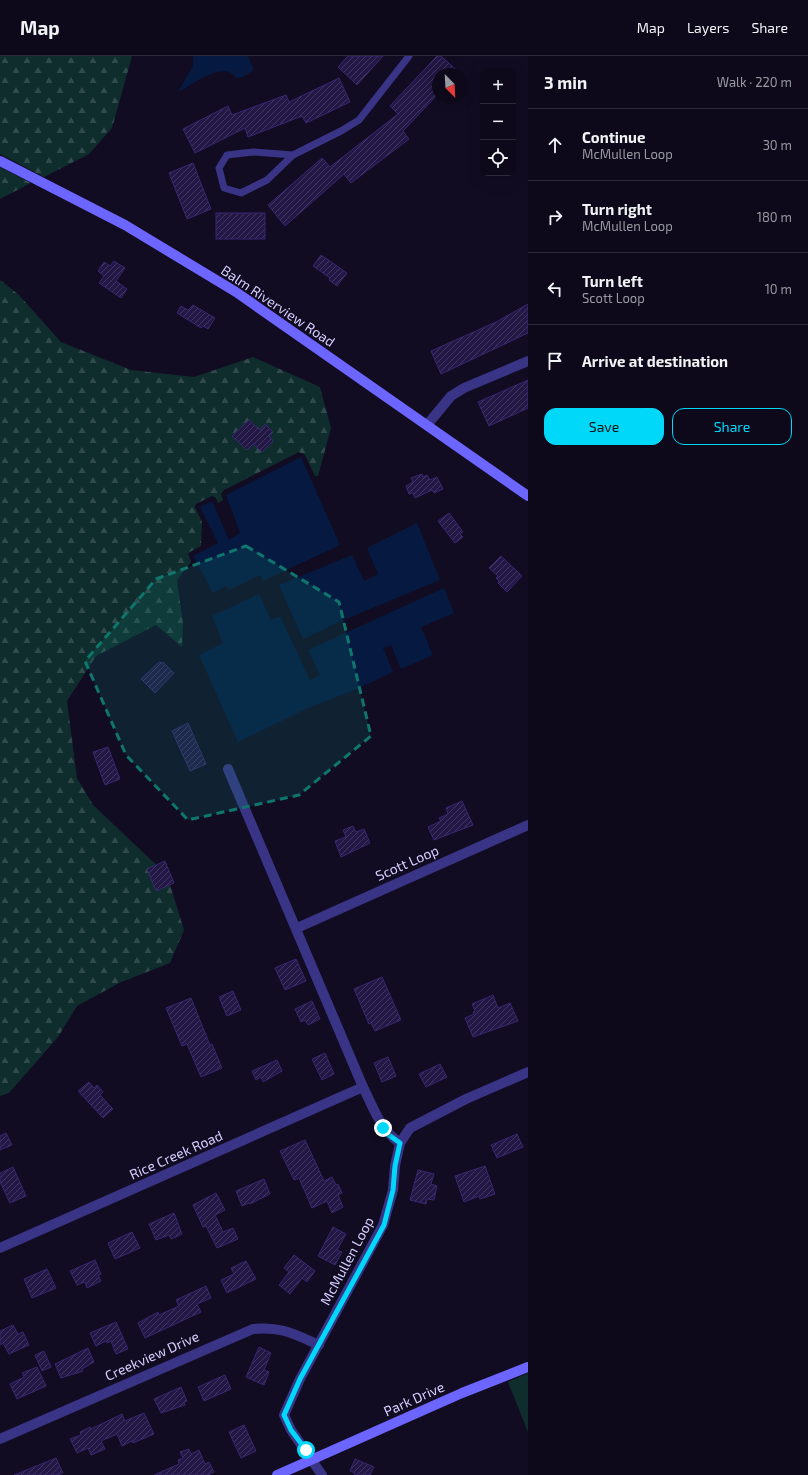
<!DOCTYPE html>
<meta charset="utf-8">
<style>
:root{--surface:#0d091a;--page:#1b1727;--text:#f1f3f6;--muted:#9a9aa2;--line:#2d2a39;--accent:#00d8f9}
body{margin:0;font-family:"Exo 2",sans-serif;background:var(--page);color:var(--text)}
.controls{position:absolute;right:12px;top:12px;display:grid;overflow:hidden;border-radius:8px;box-shadow:0 4px 16px #0002}
.controls button{width:36px;height:36px;display:grid;place-items:center;padding:0;border:0;border-bottom:1px solid var(--line);background:var(--surface);color:var(--text);font:20px sans-serif}
.compass{position:absolute;left:432px;top:12px;width:36px;height:36px;border-radius:50%;background:var(--surface);box-shadow:0 4px 16px #0002;rotate:156deg}
.stop{position:absolute;width:12px;height:12px;margin:-9px;border:3px solid #00d8f9;border-radius:50%;background:#fff}
.stop.end{background:#00d8f9;border-color:#fff;box-shadow:0 1px 4px #0008}
.list{margin:0;padding:0;list-style:none}
h2{display:flex;justify-content:space-between;align-items:center;height:52px;margin:0;padding:0 16px;font-size:17px}
h2 small{font-size:13px;font-weight:400;color:var(--muted)}
.list li{display:grid;grid-template-columns:26px 1fr auto;gap:12px;align-items:center;box-sizing:border-box;height:72px;padding:0 16px;border-top:1px solid var(--line)}
.list b{display:block;font-size:15px;white-space:nowrap}
.list p{margin:0;font-size:13px;white-space:nowrap;color:var(--muted)}
.list em{font-size:13px;font-style:normal;color:var(--muted)}
.actions{display:flex;gap:8px;padding:12px 16px}
.actions a{flex:1;padding:9px 0;border:1px solid var(--accent);border-radius:12px;text-align:center;font-size:14px;color:var(--accent)}
.actions .main{background:var(--accent);color:#111}
.icon{flex:none;width:22px;height:22px;fill:none;stroke:currentColor;stroke-width:2;stroke-linecap:round;stroke-linejoin:round}
.map{position:relative;flex:none;width:528px;height:1419px;overflow:hidden}
header{display:flex;align-items:center;gap:24px;box-sizing:border-box;height:56px;padding:0 20px;background:var(--surface);border-bottom:1px solid var(--line)}
header strong{font-size:19px}
nav{display:flex;gap:22px;margin-inline-start:auto;font-size:14px}
main{display:flex}
aside{flex:1;background:var(--surface)}
.map>svg:first-child{display:block}
.forest{fill:url(#forest-firs)}
.park{fill:#0f2d2d}
.water{fill:#061a41}
.building{fill:url(#building-hatch);stroke:#382772}
.lines{fill:none;stroke-linecap:round;stroke-linejoin:round}
.lane{stroke:#393485;stroke-width:7}
.street{stroke:#393485;stroke-width:10}
.secondary{stroke:#6d65ff;stroke-width:10}
.route{stroke:#00d8f9;stroke-width:5}
.marked{fill:#0f766e;fill-opacity:0.2;stroke:#0f766e;stroke-width:3;stroke-dasharray:8 5;stroke-linejoin:round}
.labels{text-anchor:middle;stroke-width:3;stroke-linejoin:round;paint-order:stroke}
.street-label{font-size:14px;fill:#d5ceff;stroke:#110c22}
</style>
<header>
<strong>Map</strong>
<nav><a>Map</a><a>Layers</a><a>Share</a></nav>
</header>
<main>
<div class="map">
<svg width="528" height="1419" viewBox="0 0 528 1419">
<defs>
<pattern id="forest-firs" width="22" height="20" patternUnits="userSpaceOnUse"><rect width="22" height="20" fill="#0f2d2d"/><path d="M5 1l3.5 6h-7zM16 11l3.5 6h-7z" fill="#314a4c"/></pattern>
<pattern id="building-hatch" width="6" height="6" patternUnits="userSpaceOnUse"><rect width="6" height="6" fill="#221745"/><path d="M-1 1l2-2M0 6l6-6M5 7l2-2" fill="none" stroke="#413861"/></pattern>
</defs>
<rect width="100%" height="100%" fill="#110c22"/>
<!-- forest -->
<g class="forest">
<path d="M 0,0 L 132,0 L 112,72 L 89,98 L 44,121 L 0,98 Z"/>
<path d="M 0,111 L 31,127 L 0,143 Z"/>
<path d="M 0,224 L 18,238 L 61,286 L 131,314 L 194,321 L 253,301 L 320,331 L 331,372 L 318,420 L 315,420 L 305,399 L 299,396 L 224,434 L 221,438 L 223,444 L 218,447 L 216,442 L 212,440 L 196,448 L 195,451 L 202,466 L 201,490 L 188,497 L 191,506 L 177,524 L 183,568 L 182,591 L 156,569 L 96,600 L 67,645 L 77,722 L 93,749 L 167,819 L 184,874 L 170,907 L 119,927 L 77,950 L 58,981 L 9,1037 L 0,1040 Z"/>
</g>
<!-- park -->
<path class="park" d="M 528,1317 L 528,1376 L 508,1326 Z"/>
<!-- water -->
<g class="water">
<path d="M 193,0 L 248,0 L 254,14 L 243,21 L 236,22 C 224,3 192,29 178,36 L 193,10 Z"/>
<path d="M 301,401 L 340,489 L 263,525 L 260,519 L 229,534 L 226,530 L 213,537 L 193,500 L 218,487 L 200,451 L 212,445 L 229,484 L 240,477 L 226,439 Z"/>
<path d="M 417,467 L 440,524 L 341,565 L 303,583 L 279,529 L 352,499 L 364,525 L 378,518 L 367,492 Z"/>
<path d="M 444,532 L 454,557 L 421,571 L 433,599 L 401,613 L 391,589 L 383,592 L 393,616 L 357,633 L 308,652 L 238,686 L 199,599 L 223,587 L 212,560 L 259,538 L 271,564 L 280,560 L 310,624 L 320,619 L 308,594 Z"/>
</g>
<!-- building -->
<g class="building">
<path d="M 348,0 L 383,0 L 357,29 L 338,11 Z"/>
<path d="M 437,0 L 441,0 L 461,18 L 438,18 L 438,38 L 403,75 L 409,83 L 351,127 L 344,118 L 285,170 L 268,149 L 322,102 L 330,111 L 398,58 L 390,50 Z"/>
<path d="M 339,22 L 350,46 L 306,67 L 302,60 L 248,81 L 245,72 L 195,97 L 183,73 L 228,50 L 232,59 L 286,39 L 289,46 Z"/>
<path d="M 193,107 L 211,153 L 187,163 L 169,117 Z"/>
<rect x="216" y="157" width="49" height="26"/>
<path d="M 321,199 L 347,217 L 337,230 L 329,224 L 330,222 L 313,210 Z"/>
<path d="M 114,205 L 125,212 L 116,225 L 127,233 L 121,242 L 99,227 L 104,220 L 98,215 L 104,206 L 110,210 Z"/>
<path d="M 528,248 L 528,277 L 441,318 L 431,295 L 496,266 Z"/>
<path d="M 193,249 L 215,262 L 208,273 L 203,270 L 201,272 L 177,257 L 181,250 L 188,254 Z"/>
<path d="M 528,324 L 528,352 L 489,370 L 478,346 Z"/>
<path d="M 249,364 L 260,374 L 265,368 L 273,376 L 269,380 L 273,385 L 262,396 L 253,388 L 247,394 L 232,380 Z"/>
<path d="M 422,418 L 423,421 L 427,419 L 430,424 L 437,421 L 443,433 L 434,437 L 432,434 L 415,442 L 413,437 L 409,438 L 406,430 L 413,426 L 411,422 Z"/>
<path d="M 449,457 L 463,476 L 460,478 L 463,481 L 455,487 L 438,465 Z"/>
<path d="M 501,500 L 522,520 L 507,536 L 498,527 L 499,525 L 496,522 L 498,520 L 489,512 Z"/>
<path d="M 159,606 L 164,607 L 174,617 L 155,637 L 141,623 Z"/>
<path d="M 188,667 L 206,708 L 190,715 L 172,675 Z"/>
<path d="M 108,691 L 120,723 L 105,729 L 93,696 Z"/>
<path d="M 462,745 L 473,769 L 434,784 L 428,771 L 441,765 L 439,762 L 448,758 L 446,752 Z"/>
<path d="M 353,770 L 356,776 L 364,773 L 370,787 L 341,801 L 335,785 L 346,781 L 343,774 Z"/>
<path d="M 165,805 L 174,827 L 156,835 L 147,813 Z"/>
<path d="M 296,903 L 306,925 L 285,934 L 275,912 Z"/>
<path d="M 382,921 L 401,964 L 375,975 L 371,967 L 369,968 L 354,933 Z"/>
<path d="M 233,935 L 241,954 L 227,960 L 219,941 Z"/>
<path d="M 493,939 L 498,952 L 510,947 L 518,965 L 473,981 L 465,962 L 474,958 L 473,956 L 475,955 L 472,948 Z"/>
<path d="M 191,942 L 210,989 L 212,988 L 222,1012 L 201,1021 L 187,988 L 182,990 L 166,952 Z"/>
<path d="M 312,945 L 320,963 L 308,969 L 305,964 L 301,966 L 295,953 Z"/>
<path d="M 325,997 L 334,1018 L 322,1024 L 312,1003 Z"/>
<path d="M 388,1001 L 396,1020 L 382,1026 L 374,1007 Z"/>
<path d="M 277,1004 L 282,1015 L 263,1026 L 261,1021 L 256,1024 L 252,1015 Z"/>
<path d="M 440,1008 L 447,1021 L 426,1031 L 419,1018 Z"/>
<path d="M 89,1026 L 94,1032 L 97,1029 L 103,1036 L 100,1039 L 113,1053 L 103,1062 L 78,1035 Z"/>
<path d="M 6,1077 L 12,1089 L 0,1094 L 0,1080 Z"/>
<path d="M 517,1078 L 523,1091 L 497,1102 L 491,1089 Z"/>
<path d="M 305,1084 L 324,1125 L 332,1121 L 336,1129 L 338,1128 L 342,1137 L 338,1139 L 343,1151 L 332,1157 L 327,1145 L 312,1152 L 299,1122 L 294,1124 L 280,1095 Z"/>
<path d="M 485,1110 L 495,1138 L 480,1143 L 479,1140 L 464,1146 L 455,1120 Z"/>
<path d="M 13,1111 L 26,1140 L 10,1147 L 0,1126 L 0,1117 Z"/>
<path d="M 418,1114 L 434,1118 L 431,1128 L 437,1130 L 434,1144 L 427,1143 L 426,1148 L 410,1144 Z"/>
<path d="M 264,1123 L 270,1138 L 250,1148 L 249,1147 L 242,1150 L 236,1135 Z"/>
<path d="M 216,1137 L 225,1154 L 215,1159 L 223,1176 L 233,1172 L 238,1183 L 217,1192 L 206,1170 L 203,1171 L 193,1149 Z"/>
<path d="M 174,1157 L 182,1178 L 171,1183 L 169,1179 L 156,1184 L 149,1168 Z"/>
<path d="M 333,1171 L 346,1178 L 337,1194 L 342,1196 L 335,1209 L 318,1200 Z"/>
<path d="M 132,1176 L 140,1192 L 115,1203 L 108,1187 Z"/>
<path d="M 294,1199 L 315,1215 L 307,1226 L 302,1222 L 290,1238 L 279,1229 L 289,1216 L 284,1212 Z"/>
<path d="M 95,1204 L 101,1218 L 98,1219 L 101,1225 L 87,1232 L 85,1226 L 77,1229 L 70,1215 Z"/>
<path d="M 246,1205 L 256,1223 L 227,1237 L 221,1224 L 234,1218 L 231,1212 Z"/>
<path d="M 47,1213 L 56,1232 L 32,1242 L 24,1223 Z"/>
<path d="M 206,1230 L 211,1242 L 197,1248 L 201,1256 L 145,1282 L 138,1267 L 158,1256 L 159,1259 L 179,1250 L 176,1244 Z"/>
<path d="M 116,1266 L 128,1293 L 116,1298 L 111,1285 L 107,1287 L 106,1285 L 96,1290 L 90,1277 Z"/>
<path d="M 13,1269 L 18,1278 L 23,1276 L 29,1289 L 9,1298 L 3,1287 L 0,1289 L 0,1275 Z"/>
<path d="M 259,1291 L 271,1297 L 264,1314 L 269,1316 L 264,1329 L 246,1321 Z"/>
<path d="M 88,1292 L 94,1306 L 82,1313 L 83,1315 L 61,1322 L 55,1308 Z"/>
<path d="M 44,1295 L 51,1311 L 42,1315 L 35,1299 Z"/>
<path d="M 37,1311 L 46,1330 L 17,1343 L 10,1328 L 24,1321 L 22,1317 Z"/>
<path d="M 225,1319 L 231,1333 L 204,1345 L 198,1331 Z"/>
<path d="M 181,1331 L 187,1345 L 184,1346 L 185,1349 L 161,1357 L 154,1343 Z"/>
<path d="M 144,1357 L 154,1378 L 133,1387 L 132,1385 L 122,1390 L 117,1378 L 101,1385 L 105,1393 L 91,1399 L 88,1392 L 77,1397 L 70,1383 L 81,1379 L 80,1376 L 90,1371 L 91,1373 L 122,1358 L 125,1365 Z"/>
<path d="M 244,1369 L 256,1395 L 241,1402 L 229,1376 Z"/>
<path d="M 189,1393 L 191,1398 L 199,1394 L 205,1408 L 209,1406 L 214,1416 L 208,1419 L 154,1419 L 179,1408 L 178,1404 L 183,1402 L 180,1396 Z"/>
<path d="M 56,1402 L 63,1417 L 57,1419 L 14,1419 Z"/>
<path d="M 355,1403 L 374,1411 L 370,1419 L 354,1419 L 355,1417 L 350,1415 Z"/>
</g>
<g class="lines">
<!-- lane -->
<path class="lane" d="M 293,99 L 253,96 L 227,99 L 219,112 L 224,132 L 241,137 L 267,124 L 293,99 L 341,75 L 359,64 L 409,0"/>
<!-- street -->
<g class="street">
<path d="M 427,369 L 451,340 L 464,332 L 528,305"/>
<path d="M 228,713 L 363,1031 C 374,1053 380,1073 400,1087"/>
<path d="M 297,872 L 528,769"/>
<path d="M 0,1192 L 363,1031"/>
<path d="M 0,1383 L 253,1273 C 281,1270 294,1278 319,1289"/>
<path d="M 322,1419 L 291,1374 L 284,1359 L 300,1323 L 383,1169 L 393,1134 L 395,1110 L 400,1087 L 410,1072 L 466,1043 L 528,1016"/>
</g>
<!-- secondary -->
<g class="secondary">
<path d="M 0,105 L 125,169 L 236,236 L 528,440"/>
<path d="M 277,1419 L 462,1337 L 528,1311"/>
</g>
</g>
<g class="lines">
<!-- route -->
<path class="route" d="M 306,1394 L 291,1374 L 284,1359 L 300,1323 L 384,1169 L 393,1134 L 395,1110 L 400,1087 L 389,1079 L 383,1072"/>
</g>
<!-- marked area -->
<path class="marked" d="M 246,490 L 339,546 L 371,680 L 299,739 L 188,764 L 126,699 L 85,605 L 156,523 Z"/>
<g class="labels">
<!-- street labels -->
<g class="street-label">
<text transform="translate(278 250) rotate(34)" y="5">Balm Riverview Road</text>
<text transform="translate(407 807) rotate(-24)" y="5">Scott Loop</text>
<text transform="translate(176 1099) rotate(-24)" y="5">Rice Creek Road</text>
<text transform="translate(347 1205) rotate(-62)" y="5">McMullen Loop</text>
<text transform="translate(152 1300) rotate(-24)" y="5">Creekview Drive</text>
<text transform="translate(414 1343) rotate(-24)" y="5">Park Drive</text>
</g>
</g>
</svg>
<div class="controls">
<button>+</button>
<button>−</button>
<button><svg class="icon" aria-label="locate" viewBox="0 0 24 24"><circle cx="12" cy="12" r="6"/><path d="M12 2v4M12 18v4M2 12h4M18 12h4"/></svg></button>
</div>
<svg class="compass" viewBox="-18 -18 36 36"><path d="M0-13l5 13h-10z" fill="#e53935"/><path d="M0 13l5-13h-10z" fill="#9a9aa2"/></svg>
<div class="stop" style="left:306px;top:1394px"></div>
<div class="stop end" style="left:383px;top:1072px"></div>
</div>
<aside>
<h2>3 min<small>Walk · 220 m</small></h2>
<ul class="list">
<li><svg class="icon" aria-label="ahead" viewBox="0 0 24 24"><path d="M12 20V5M6 11l6-6 6 6"/></svg><div><b>Continue</b><p>McMullen Loop</p></div><em>30 m</em></li>
<li><svg class="icon" aria-label="right" viewBox="0 0 24 24"><path d="M7 20v-9h11M14 6l5 5-5 5"/></svg><div><b>Turn right</b><p>McMullen Loop</p></div><em>180 m</em></li>
<li><svg class="icon" aria-label="left" viewBox="0 0 24 24"><path d="M17 20v-9H6M10 6l-5 5 5 5"/></svg><div><b>Turn left</b><p>Scott Loop</p></div><em>10 m</em></li>
<li><svg class="icon" aria-label="arrive" viewBox="0 0 24 24"><path d="M6 21V4h12l-3 4 3 4H6"/></svg><div><b>Arrive at destination</b></div></li>
</ul>
<div class="actions"><a class="main">Save</a><a>Share</a></div>
</aside>
</main>
